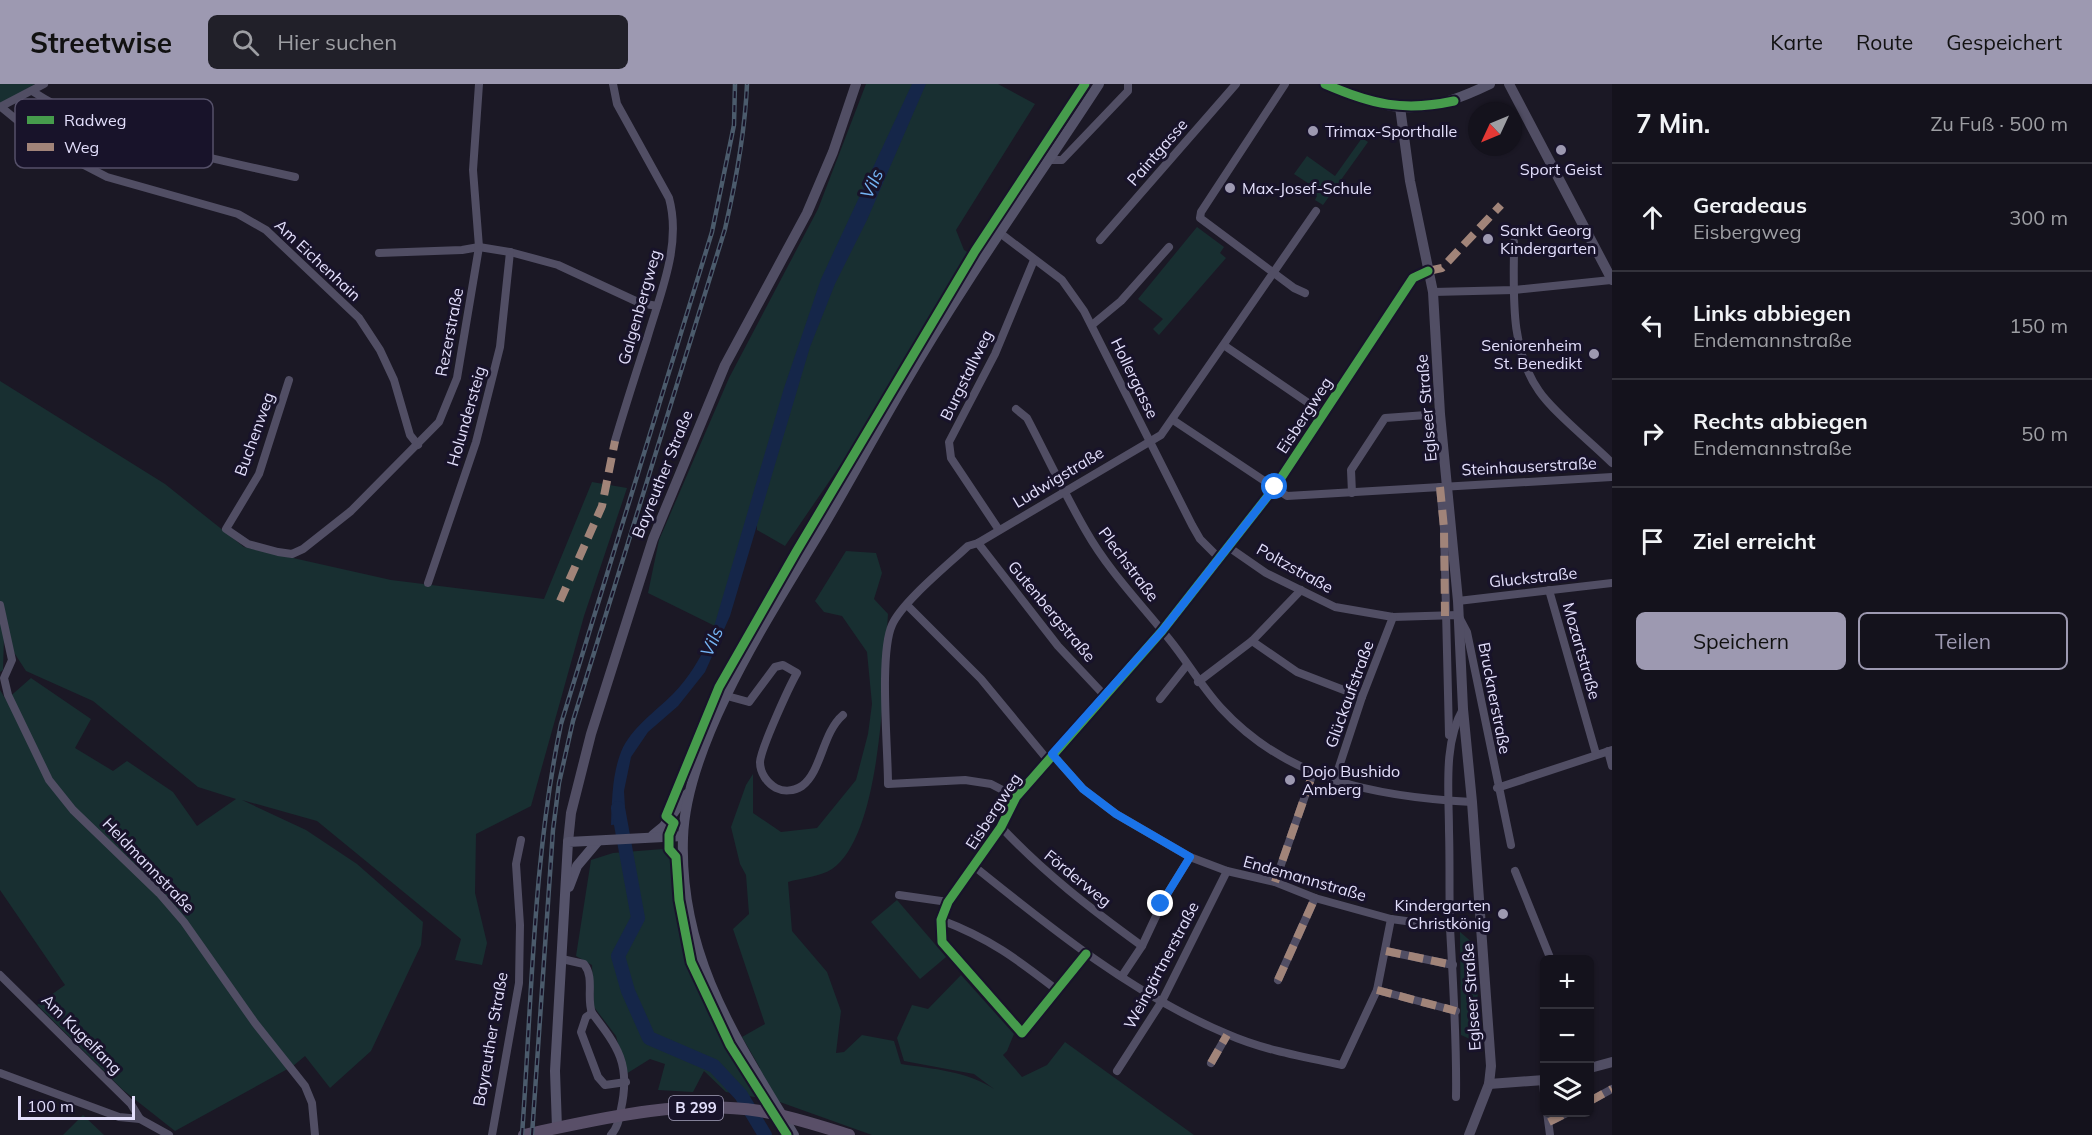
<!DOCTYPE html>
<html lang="de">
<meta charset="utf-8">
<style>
:root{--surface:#14121c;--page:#212029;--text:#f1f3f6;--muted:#9d9ea3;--line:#33323b;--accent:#9d99b1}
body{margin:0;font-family:Mulish,sans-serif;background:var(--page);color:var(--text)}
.controls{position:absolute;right:18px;bottom:18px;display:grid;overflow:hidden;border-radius:9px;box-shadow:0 2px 4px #0004}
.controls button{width:54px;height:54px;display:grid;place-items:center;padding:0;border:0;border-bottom:2px solid var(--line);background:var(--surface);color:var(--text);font:30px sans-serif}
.compass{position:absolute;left:1468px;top:18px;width:54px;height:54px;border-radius:50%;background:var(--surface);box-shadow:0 2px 4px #0004;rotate:226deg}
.scale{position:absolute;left:18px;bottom:15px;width:117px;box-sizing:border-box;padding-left:6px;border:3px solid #e3dffc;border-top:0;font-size:16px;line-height:21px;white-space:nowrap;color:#e3dffc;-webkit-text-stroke:4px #18132a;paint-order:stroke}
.stop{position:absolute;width:18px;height:18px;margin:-14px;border:4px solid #1a73e8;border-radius:50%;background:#fff}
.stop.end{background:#1a73e8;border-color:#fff;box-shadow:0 2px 6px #0008}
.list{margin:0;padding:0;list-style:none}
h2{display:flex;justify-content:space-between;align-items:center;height:78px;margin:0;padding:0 24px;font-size:26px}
h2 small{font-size:20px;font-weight:400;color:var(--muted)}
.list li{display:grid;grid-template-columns:39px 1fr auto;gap:18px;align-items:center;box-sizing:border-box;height:108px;padding:0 24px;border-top:2px solid var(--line)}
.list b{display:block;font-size:22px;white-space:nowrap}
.list p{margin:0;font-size:20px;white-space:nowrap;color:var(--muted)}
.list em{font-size:20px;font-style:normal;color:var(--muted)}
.actions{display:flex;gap:12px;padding:18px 24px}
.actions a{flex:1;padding:14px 0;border:2px solid var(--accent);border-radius:9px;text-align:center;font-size:21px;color:var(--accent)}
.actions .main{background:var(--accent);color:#111}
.icon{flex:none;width:33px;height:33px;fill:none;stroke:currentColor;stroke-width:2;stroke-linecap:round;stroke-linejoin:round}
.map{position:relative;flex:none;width:1612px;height:1051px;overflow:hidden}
header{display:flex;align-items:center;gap:36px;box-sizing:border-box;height:84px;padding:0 30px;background:var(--accent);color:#111}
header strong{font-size:28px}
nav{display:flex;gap:33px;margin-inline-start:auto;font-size:21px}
.search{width:420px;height:54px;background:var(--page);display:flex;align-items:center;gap:15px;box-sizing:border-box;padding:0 21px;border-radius:9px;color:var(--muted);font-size:22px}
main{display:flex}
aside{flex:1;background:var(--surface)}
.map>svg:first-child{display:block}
.green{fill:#182f31}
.water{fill:#152649}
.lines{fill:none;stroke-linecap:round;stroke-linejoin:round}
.river{stroke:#152649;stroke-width:14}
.minor{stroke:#514e64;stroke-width:8}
.tertiary{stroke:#514e64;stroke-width:10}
.secondary{stroke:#55536a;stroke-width:10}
.primary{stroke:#594f68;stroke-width:12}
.rail-casing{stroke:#4b5b6c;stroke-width:4.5}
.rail{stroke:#18132a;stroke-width:2;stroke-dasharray:7;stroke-linecap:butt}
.quiet{stroke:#a18479;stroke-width:8;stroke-dasharray:15 8;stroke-linecap:butt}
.cycleway-casing{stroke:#18132a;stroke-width:13}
.cycleway{stroke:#469c4c;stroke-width:9}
.route{stroke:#1a73e8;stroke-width:8}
.poi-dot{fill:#9d99b1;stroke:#18132a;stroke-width:2}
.labels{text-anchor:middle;stroke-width:6;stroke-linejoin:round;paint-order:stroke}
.shield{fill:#18132a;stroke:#a6a2bd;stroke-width:1.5}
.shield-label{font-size:15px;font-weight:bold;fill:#e3dffc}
.poi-label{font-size:16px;fill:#e3dffc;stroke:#18132a;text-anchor:start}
.street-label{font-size:16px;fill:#e3dffc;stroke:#18132a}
.water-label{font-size:18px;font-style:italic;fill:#75b4f4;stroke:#18132a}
.key{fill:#18132a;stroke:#555069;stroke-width:1.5}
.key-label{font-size:16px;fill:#e3dffc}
</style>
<header>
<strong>Streetwise</strong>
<div class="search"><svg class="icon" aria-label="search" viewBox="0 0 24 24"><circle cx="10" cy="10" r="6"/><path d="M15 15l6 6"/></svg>Hier suchen</div>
<nav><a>Karte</a><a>Route</a><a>Gespeichert</a></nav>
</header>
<main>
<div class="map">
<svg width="1612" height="1051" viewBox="0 0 1612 1051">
<rect width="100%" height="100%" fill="#1b1825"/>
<!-- green -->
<g class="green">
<path d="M 0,0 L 35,0 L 0,21 Z"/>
<path d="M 866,0 L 998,0 L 1035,20 L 956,146 L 964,166 L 969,169 L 861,351 L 785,462 L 757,446 L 757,442 L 749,437 L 719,544 L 648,509 L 659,456 L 729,294 L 818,125 Z"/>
<path d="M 1362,54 L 1368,58 L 1323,121 L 1315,116 L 1317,112 L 1311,108 L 1314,103 L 1294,90 L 1307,72 L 1335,92 Z"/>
<path d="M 1197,143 L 1224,163 L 1220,169 L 1226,174 L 1159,251 L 1153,245 L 1163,235 L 1138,215 Z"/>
<path d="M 0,297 L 165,400 L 244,463 L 391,496 L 544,515 L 592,398 L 627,404 L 584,532 L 531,722 L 476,750 L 475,809 L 487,859 L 482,881 L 455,876 L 461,855 L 317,737 L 242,716 L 306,746 L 357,780 L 423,838 L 421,861 L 371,967 L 330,1004 L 305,972 L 293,982 L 175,1047 L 123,1006 L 37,921 L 65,901 L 0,806 L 0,606 L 6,616 L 31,594 L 91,635 L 75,664 L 113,687 L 127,677 L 173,708 L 197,742 L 236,715 L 198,703 L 93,617 L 26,587 L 4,553 L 3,586 L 0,588 Z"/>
<path d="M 846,467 L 876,469 L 882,489 L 874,515 L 888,530 C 884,589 883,750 832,785 C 820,793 801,794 788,798 L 792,847 L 827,888 L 841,927 L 836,969 L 844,968 L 862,951 L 894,957 L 901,980 C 933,985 967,987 994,1005 L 974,990 L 904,977 L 897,954 L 912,921 L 928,925 L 961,891 L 1014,950 L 1007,967 L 1003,971 L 1022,993 L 1047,981 L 1065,958 L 1194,1051 L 872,1051 L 777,1017 L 726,1008 L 704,987 L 693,1008 L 658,1006 L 665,980 L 650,975 L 626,990 L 616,952 L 594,923 L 592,881 L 576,872 L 591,776 L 613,769 L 663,765 L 670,775 L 674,820 L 687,880 L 723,958 L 745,994 L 760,984 L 742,953 L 765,940 L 733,845 L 749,830 L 746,791 L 740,780 L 731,743 L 746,701 L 753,690 L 753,729 L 781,748 L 817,744 L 856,696 L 868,650 L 872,620 L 867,568 L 842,532 L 824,528 L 815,517 Z"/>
<path d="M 897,816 L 946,873 L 920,895 L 871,838 Z"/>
<path d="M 1460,848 L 1474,860 L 1481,960 L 1461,951 Z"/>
<path d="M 83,1031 L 104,1051 L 63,1051 Z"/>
</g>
<!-- water -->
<path class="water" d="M 912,0 L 926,0 L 867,136 L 835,200 L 810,263 L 730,532 L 705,588 L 678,622 L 648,648 L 631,673 L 624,707 L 626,740 L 611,741 C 612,717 612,691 621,668 C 631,644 655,628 673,610 C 689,594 700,574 711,553 L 784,304 L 821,195 Z"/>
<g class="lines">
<!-- river -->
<path class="river" d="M 618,724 L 638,834 L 618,872 L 628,907 L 649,954 L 714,982 L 741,1011 L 765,1051"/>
<!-- minor -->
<g class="minor">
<path d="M 613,0 L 617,20 L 669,114 C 682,161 660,210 647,255 C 636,289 625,323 615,357"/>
<path d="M 1285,0 L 1201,128 L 1200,134 L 1294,204 L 1305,209"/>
<path d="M 32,7 C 111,58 205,72 295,93"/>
<path d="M 0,23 L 44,0"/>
<path d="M 1,23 L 51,64 L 107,93 L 238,130 L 266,146 L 359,234 L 380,266 L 394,296 L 410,351 L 418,361"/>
<path d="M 1049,76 L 1062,76 L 1128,7 L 1128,0"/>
<path d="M 1000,149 L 1062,196 L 1084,227 L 1192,441 L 1200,455 L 1218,473"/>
<path d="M 1100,156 L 1236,0"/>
<path d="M 1514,158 C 1514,208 1509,264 1539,307 C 1553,328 1592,359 1612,379"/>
<path d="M 379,169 L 462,166 L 479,163 L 510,168 L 558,181 L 640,219 L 657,222"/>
<path d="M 1433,208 L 1514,206 L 1611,196"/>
<path d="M 1092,241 L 1121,217 L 1169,163"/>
<path d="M 1225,262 L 1323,329"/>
<path d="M 289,296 L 259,390 L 226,445 L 248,460 L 278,468 L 292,470 L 303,465 L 351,427 L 439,338 L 457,294 L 479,163 L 473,86 L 479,0"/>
<path d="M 1016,325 L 1027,334 C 1047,372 1065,411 1086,447 C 1108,486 1141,520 1169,555 C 1187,577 1201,602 1221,624 C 1288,697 1378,713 1472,718"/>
<path d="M 1173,336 L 1287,412 L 1612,393"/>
<path d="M 1440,403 L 1444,444 L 1449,651"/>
<path d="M 1352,409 L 1351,386 L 1385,334 L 1440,330"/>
<path d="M 999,446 L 951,374 L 949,358 L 995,270 L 1034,176"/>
<path d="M 978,459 L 1058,562 L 1105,612"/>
<path d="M 1227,462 L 1266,489 L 1335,523 L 1393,533 L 1458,531 L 1467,548 L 1511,761"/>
<path d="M 428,499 L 476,358 L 500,263 L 510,168"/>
<path d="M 1549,506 L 1596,670"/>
<path d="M 1458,517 L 1612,499"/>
<path d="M 0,521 L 12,576 L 4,594 L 8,611 L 49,696 L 73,726 L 159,809 L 184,838 L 255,939 L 305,1002 L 312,1019 L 315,1051"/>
<path d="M 907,521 L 981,595 L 1047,675"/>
<path d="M 1252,557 L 1297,588 L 1362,613"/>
<path d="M 1198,598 L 1252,557 L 1301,506"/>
<path d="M 727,612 L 749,618 L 775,583 L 783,581 L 797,589 C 789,603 761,664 760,678 C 760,689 767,699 776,704 C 784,708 794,707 802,702 C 822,687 822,649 843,631"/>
<path d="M 1160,615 L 1187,581"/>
<path d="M 1608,667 L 1612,682"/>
<path d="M 1052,670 L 1083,705 L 1116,730 L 1190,773 L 1227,787 L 1275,798 L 1315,814 L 1391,835 L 1450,843"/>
<path d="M 1334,698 L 1362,613 L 1393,533"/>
<path d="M 1497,704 L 1612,666"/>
<path d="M 1016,713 L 991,700 L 965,696 L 888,700 C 888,664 879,570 892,541 C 902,518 949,480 968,462 L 978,459 L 1161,351 L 1316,127"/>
<path d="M 1001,743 C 1044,789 1091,825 1142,862"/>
<path d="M 975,783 C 1053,846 1134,911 1227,950 C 1263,966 1304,973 1342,981 L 1377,906 L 1391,835"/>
<path d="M 1515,787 L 1551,876"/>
<path d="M 1275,798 L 1313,689"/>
<path d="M 899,811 L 948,818"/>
<path d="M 1161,820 L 1190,773"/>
<path d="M 941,836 C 989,854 1017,875 1057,906"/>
<path d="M 1386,867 L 1453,881"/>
<path d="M 1086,870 L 1022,949 L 942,858 L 941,836 L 948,818 L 1001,743 L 1016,713 L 1162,547 L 1275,403 L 1413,194 L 1428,187"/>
<path d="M 562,875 L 584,880 C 595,894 586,913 592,929 C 618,963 631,980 621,1025 C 619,1035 618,1043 611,1051"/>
<path d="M 0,891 L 131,1020 L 140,1035 L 169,1051"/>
<path d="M 1122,892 L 1142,862 L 1157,830"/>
<path d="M 1278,896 L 1315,814"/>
<path d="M 1377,906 L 1456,927"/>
<path d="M 592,929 L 586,933 L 581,948 L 598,993 L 605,1001 L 626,998"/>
<path d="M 1211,979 L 1227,951"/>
<path d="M 1117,987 L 1162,917 L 1227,787"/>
<path d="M 0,989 L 119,1033 L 140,1035"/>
<path d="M 1543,997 L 1544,1009"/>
<path d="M 1456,1013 C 1457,956 1453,900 1450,843 C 1449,811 1450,779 1449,747 C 1449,709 1443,659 1463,625"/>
<path d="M 1590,1017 L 1612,1005"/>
<path d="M 1547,1028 L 1550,1051"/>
<path d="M 1549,1038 L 1569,1028"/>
<path d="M 492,1051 L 519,899 L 520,841 L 516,780 L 521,756"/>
</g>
<!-- tertiary -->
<g class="tertiary">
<path d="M 1509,0 L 1612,196"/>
<path d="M 1400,23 L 1410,97 L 1433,208 L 1440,330 L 1458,517 L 1463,625 L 1472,718 L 1491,982 L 1489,1000 L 1469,1051"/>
<path d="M 568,758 L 571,729 L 591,650 L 653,455 L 725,281 L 807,129 L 833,68 L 856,0"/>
<path d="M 1590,984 L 1612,978"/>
<path d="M 1489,1000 L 1544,996"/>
</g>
<!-- secondary -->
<g class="secondary">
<path d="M 1325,0 C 1393,29 1422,33 1490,0"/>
<path d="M 653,751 L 664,742 L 687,710"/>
<path d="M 569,803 L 577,782 L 598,757"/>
<path d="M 557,1044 L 555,987 L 568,758 L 683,752"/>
<path d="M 794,1051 C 736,955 679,872 683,754 C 686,656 774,525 824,441 C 851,395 877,347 904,301 C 964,197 1034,100 1099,0"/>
</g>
<!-- primary -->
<path class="primary" d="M 524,1051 C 603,1034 679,1015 760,1027 C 790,1032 820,1042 849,1051"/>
<!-- rail casing -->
<g class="rail-casing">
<g id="rail">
<path d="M 522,1051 C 532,914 533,774 561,640 L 712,148 L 734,41 L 735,0"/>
<path d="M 532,1051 L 553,746 L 559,699 L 573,637 L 725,145 C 736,97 745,50 747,0"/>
</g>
</g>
<!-- rail -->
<use href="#rail" class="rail"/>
<!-- quiet -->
<g class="quiet">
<path d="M 1428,187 L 1442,184 L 1501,121"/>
<path d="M 1440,403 L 1444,444 L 1445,532"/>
<path d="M 560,517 L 602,422 L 615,357"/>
<path d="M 1275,798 L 1313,689"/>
<path d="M 1386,867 L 1453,881"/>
<path d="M 1278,896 L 1315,814"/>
<path d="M 1377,906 L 1456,927"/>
<path d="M 1211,979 L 1227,951"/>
<path d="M 1590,1017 L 1612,1005"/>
<path d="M 1549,1038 L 1569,1028"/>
</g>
<!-- cycleway casing -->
<g class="cycleway-casing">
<g id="cycleway">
<path d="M 1325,0 C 1371,20 1403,28 1454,17"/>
<path d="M 1086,870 L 1022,949 L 942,858 L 941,836 L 948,818 L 1001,743 L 1016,713 L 1162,547 L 1275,403 L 1413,194 L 1428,187"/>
<path d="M 787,1051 L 730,961 L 691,878 L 679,816 L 676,773 L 669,765 L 669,751 L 674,739 L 666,732 L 719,603 L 796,468 L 975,167 L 1085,0"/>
</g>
</g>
<!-- cycleway -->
<use href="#cycleway" class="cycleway"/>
</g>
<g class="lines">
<!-- route -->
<path class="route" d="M 1161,820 L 1190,773 L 1116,730 L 1083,705 L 1052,670 L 1162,547 L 1275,403"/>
</g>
<!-- markers -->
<g class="poi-dot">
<circle cx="1313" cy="47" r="6"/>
<circle cx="1561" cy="66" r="6"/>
<circle cx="1230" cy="104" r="6"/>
<circle cx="1488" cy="155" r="6"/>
<circle cx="1594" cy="270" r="6"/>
<circle cx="1290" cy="696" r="6"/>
<circle cx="1503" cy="830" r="6"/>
</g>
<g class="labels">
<!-- shield labels -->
<rect class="shield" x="669" y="1012" width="54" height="24" rx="4.5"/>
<g class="shield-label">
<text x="696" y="1029">B 299</text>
</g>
<!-- poi labels -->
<g class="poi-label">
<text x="1325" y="53">Trimax-Sporthalle</text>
<text x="1561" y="91" text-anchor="middle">Sport Geist</text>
<text x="1242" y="110">Max-Josef-Schule</text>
<text x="1500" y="152">Sankt Georg<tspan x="1500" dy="18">Kindergarten</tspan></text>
<text x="1582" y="267" text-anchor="end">Seniorenheim<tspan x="1582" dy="18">St. Benedikt</tspan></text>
<text x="1302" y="693">Dojo Bushido<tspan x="1302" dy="18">Amberg</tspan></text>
<text x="1491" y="827" text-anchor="end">Kindergarten<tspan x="1491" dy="18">Christkönig</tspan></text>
</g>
<!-- street labels -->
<g class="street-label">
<text transform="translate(1157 68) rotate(-49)" y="6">Paintgasse</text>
<text transform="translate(318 176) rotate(43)" y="6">Am Eichenhain</text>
<text transform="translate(639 223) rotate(-74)" y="6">Galgenbergweg</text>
<text transform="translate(449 248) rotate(-79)" y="6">Rezerstraße</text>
<text transform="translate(966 291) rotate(-64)" y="6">Burgstallweg</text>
<text transform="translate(1135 294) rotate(64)" y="6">Hollergasse</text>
<text transform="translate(1426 324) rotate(-95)" y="6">Eglseer Straße</text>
<text transform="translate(1304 331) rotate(-57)" y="6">Eisbergweg</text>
<text transform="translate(466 332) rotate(-74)" y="6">Holundersteig</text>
<text transform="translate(254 350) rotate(-70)" y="6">Buchenweg</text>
<text transform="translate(1529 382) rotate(-3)" y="6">Steinhauserstraße</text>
<text transform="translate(662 390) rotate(-68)" y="6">Bayreuther Straße</text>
<text transform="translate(1058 393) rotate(-31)" y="6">Ludwigstraße</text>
<text transform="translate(1129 480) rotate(53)" y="6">Plechstraße</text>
<text transform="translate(1295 484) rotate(29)" y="6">Poltzstraße</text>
<text transform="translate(1533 493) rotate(-6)" y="6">Gluckstraße</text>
<text transform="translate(1052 527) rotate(50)" y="6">Gutenbergstraße</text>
<text transform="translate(1582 567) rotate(74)" y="6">Mozartstraße</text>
<text transform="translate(1349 610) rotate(-70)" y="6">Glückaufstraße</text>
<text transform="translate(1495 614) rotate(79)" y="6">Brucknerstraße</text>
<text transform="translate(993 727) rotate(-57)" y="6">Eisbergweg</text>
<text transform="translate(149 781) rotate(46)" y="6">Heldmannstraße</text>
<text transform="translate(1078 794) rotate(39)" y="6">Förderweg</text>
<text transform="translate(1305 794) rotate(16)" y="6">Endemannstraße</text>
<text transform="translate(1161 881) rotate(-62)" y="6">Weingärtnerstraße</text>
<text transform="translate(1471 913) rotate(-94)" y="6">Eglseer Straße</text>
<text transform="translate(82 950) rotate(45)" y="6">Am Kugelfang</text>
<text transform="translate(490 955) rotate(-80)" y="6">Bayreuther Straße</text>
</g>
<!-- water labels -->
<g class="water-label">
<text transform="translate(872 100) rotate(-65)" y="6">Vils</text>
<text transform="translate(712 558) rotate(-66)" y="6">Vils</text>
</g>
</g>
<!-- legend -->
<rect x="15" y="15" width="198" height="69" rx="9" class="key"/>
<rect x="27" y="32" width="27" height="8" fill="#469c4c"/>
<rect x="27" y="59" width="27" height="8" fill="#a18479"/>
<g class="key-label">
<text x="64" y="42">Radweg</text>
<text x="64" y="69">Weg</text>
</g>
</svg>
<div class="controls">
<button>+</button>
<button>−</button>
<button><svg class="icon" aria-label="layers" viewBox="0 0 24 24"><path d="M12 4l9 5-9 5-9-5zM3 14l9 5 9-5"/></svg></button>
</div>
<svg class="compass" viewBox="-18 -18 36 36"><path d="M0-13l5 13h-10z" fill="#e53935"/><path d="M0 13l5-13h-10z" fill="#9d9ea3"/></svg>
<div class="scale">100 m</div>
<div class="stop" style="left:1275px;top:403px"></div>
<div class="stop end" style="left:1161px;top:820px"></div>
</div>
<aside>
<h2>7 Min.<small>Zu Fuß · 500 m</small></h2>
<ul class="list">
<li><svg class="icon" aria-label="ahead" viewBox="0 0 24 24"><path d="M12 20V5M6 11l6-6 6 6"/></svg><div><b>Geradeaus</b><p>Eisbergweg</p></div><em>300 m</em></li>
<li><svg class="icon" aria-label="left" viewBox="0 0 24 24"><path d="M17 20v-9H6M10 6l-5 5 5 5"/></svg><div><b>Links abbiegen</b><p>Endemannstraße</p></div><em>150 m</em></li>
<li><svg class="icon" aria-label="right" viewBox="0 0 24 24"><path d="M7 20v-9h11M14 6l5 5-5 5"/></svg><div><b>Rechts abbiegen</b><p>Endemannstraße</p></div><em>50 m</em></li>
<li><svg class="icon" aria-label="arrive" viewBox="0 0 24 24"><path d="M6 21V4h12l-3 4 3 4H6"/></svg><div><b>Ziel erreicht</b></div></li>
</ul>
<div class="actions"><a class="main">Speichern</a><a>Teilen</a></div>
</aside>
</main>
